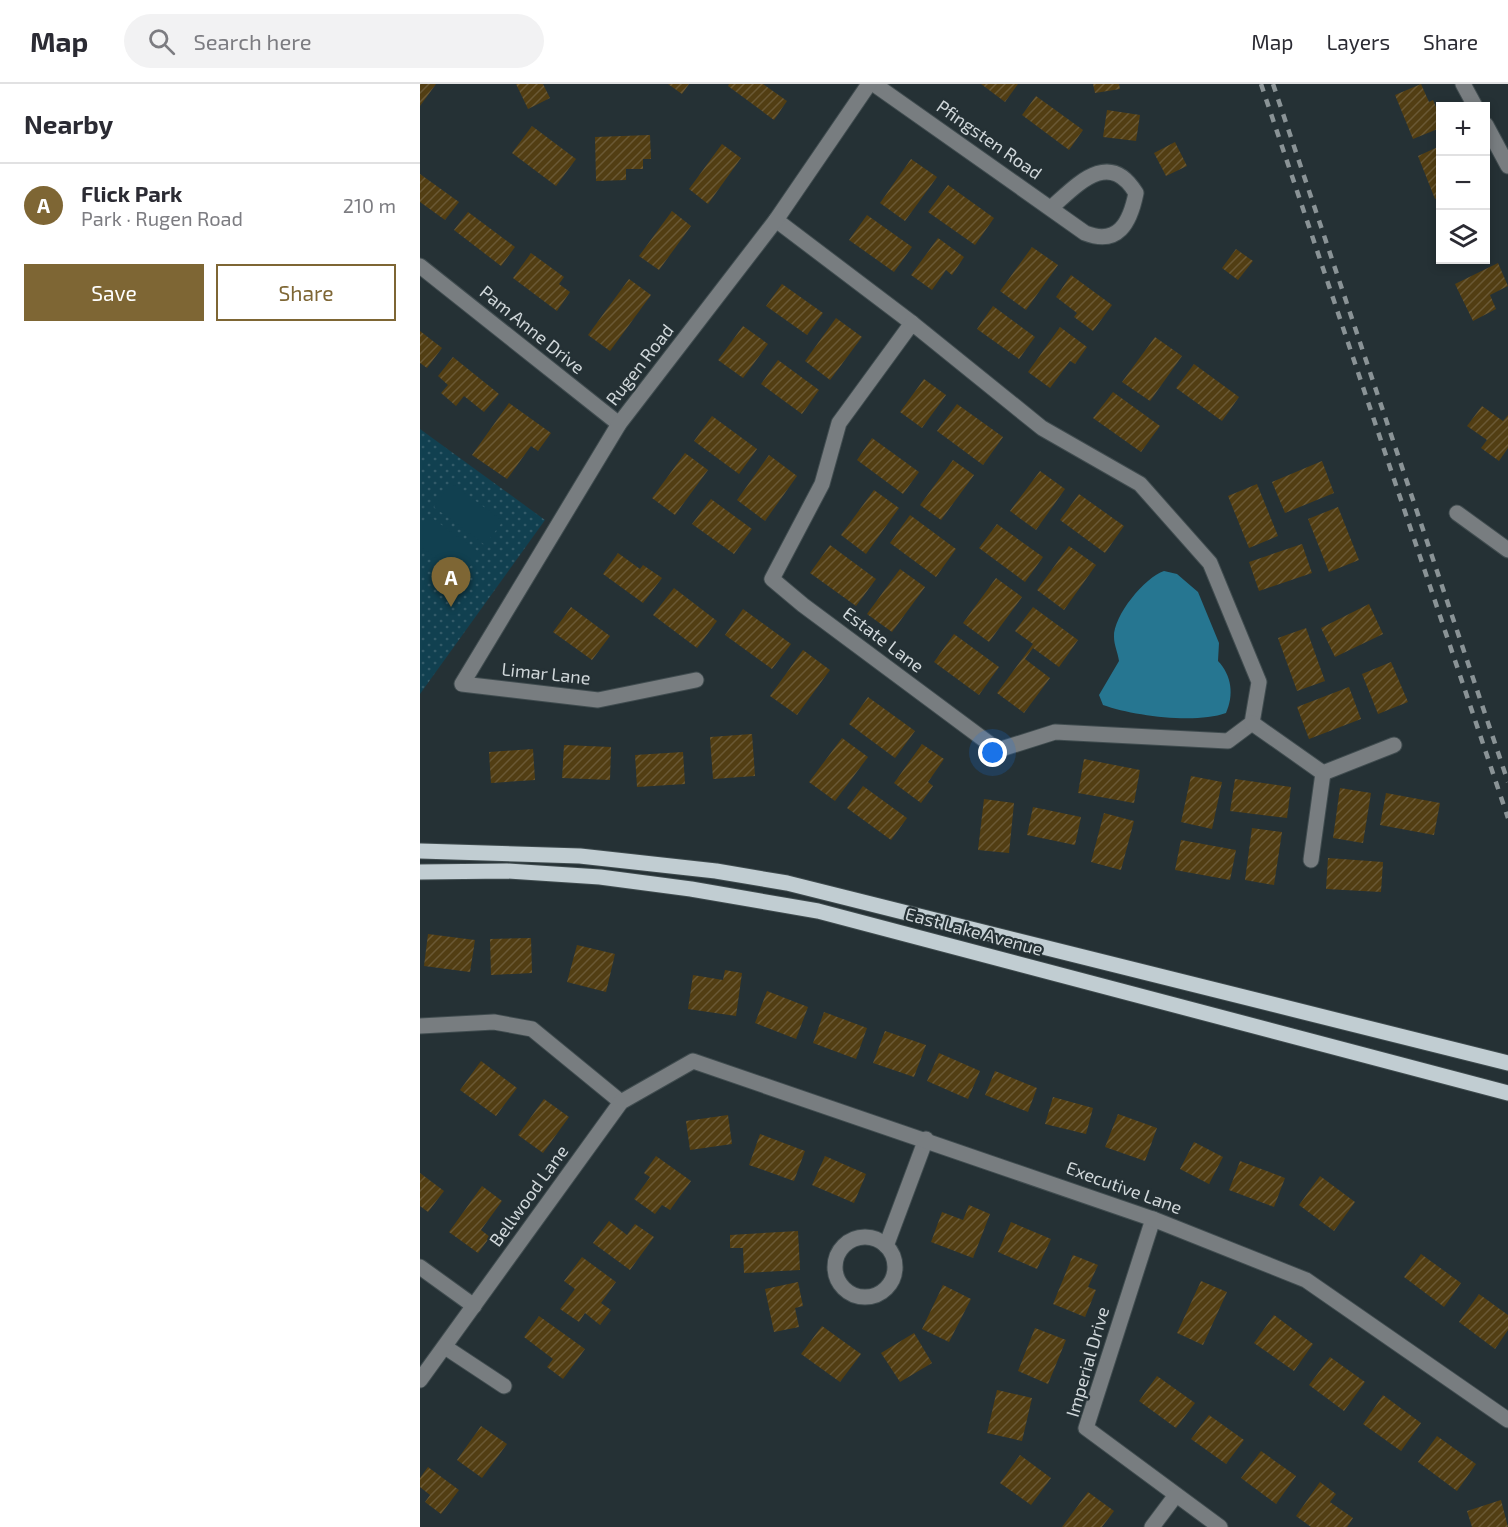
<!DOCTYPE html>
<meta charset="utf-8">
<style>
:root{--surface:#fff;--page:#f2f2f3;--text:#2b2b33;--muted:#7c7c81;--line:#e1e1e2;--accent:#7e6634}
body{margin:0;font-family:"Exo 2",sans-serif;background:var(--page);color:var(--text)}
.controls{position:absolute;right:18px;top:18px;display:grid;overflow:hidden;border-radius:0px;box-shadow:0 3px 9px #0003}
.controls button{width:54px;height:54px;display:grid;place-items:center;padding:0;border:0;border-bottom:2px solid var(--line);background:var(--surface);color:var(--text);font:30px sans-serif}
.you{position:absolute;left:573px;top:669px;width:21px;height:21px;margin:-15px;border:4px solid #fff;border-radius:50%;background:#1a73e8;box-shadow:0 0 0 9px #1a73e833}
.badge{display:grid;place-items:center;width:39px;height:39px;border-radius:50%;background:var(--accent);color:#fff;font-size:20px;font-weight:700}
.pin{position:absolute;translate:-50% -50px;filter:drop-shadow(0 2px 3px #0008)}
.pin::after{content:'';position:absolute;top:32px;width:21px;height:18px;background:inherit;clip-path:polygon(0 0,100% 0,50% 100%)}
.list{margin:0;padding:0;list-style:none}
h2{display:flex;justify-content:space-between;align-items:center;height:78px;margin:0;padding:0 24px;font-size:26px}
h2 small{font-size:20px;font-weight:400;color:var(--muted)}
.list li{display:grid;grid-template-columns:39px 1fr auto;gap:18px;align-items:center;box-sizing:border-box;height:84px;padding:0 24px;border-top:2px solid var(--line)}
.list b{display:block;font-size:22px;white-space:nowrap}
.list p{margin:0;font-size:20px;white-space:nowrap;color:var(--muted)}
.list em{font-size:20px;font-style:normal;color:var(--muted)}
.actions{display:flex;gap:12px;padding:18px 24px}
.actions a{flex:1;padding:14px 0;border:2px solid var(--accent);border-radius:0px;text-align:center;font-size:21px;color:var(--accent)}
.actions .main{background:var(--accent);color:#fff}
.icon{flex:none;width:33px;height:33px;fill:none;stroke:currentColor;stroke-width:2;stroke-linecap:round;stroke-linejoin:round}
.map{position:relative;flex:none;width:1088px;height:1443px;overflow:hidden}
header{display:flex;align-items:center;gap:36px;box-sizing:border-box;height:84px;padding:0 30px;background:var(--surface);border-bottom:2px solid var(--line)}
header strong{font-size:28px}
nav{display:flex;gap:33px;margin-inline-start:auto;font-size:21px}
.search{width:420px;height:54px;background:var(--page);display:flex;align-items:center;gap:15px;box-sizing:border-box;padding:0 21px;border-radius:33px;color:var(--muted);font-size:22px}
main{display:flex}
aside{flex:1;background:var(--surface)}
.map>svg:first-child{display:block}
.park{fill:url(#park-dots)}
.garden{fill:#114050}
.water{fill:#267691}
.building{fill:url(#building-hatch)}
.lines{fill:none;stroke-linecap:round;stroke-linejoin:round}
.minor-casing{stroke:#404c4f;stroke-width:17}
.major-casing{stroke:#404c4f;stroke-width:17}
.minor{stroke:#787d80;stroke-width:15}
.major{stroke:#c1cdd2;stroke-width:15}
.rail{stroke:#8a9396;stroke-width:4.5;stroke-dasharray:8 8;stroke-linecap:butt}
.labels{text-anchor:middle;stroke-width:4.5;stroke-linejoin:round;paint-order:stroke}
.street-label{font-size:18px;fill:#d0d7da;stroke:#253135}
</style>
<header>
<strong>Map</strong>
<div class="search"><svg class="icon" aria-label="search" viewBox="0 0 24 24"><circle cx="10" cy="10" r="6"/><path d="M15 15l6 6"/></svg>Search here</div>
<nav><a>Map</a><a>Layers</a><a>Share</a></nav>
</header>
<main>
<aside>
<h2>Nearby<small></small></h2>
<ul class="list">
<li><span class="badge">A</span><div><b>Flick Park</b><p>Park · Rugen Road</p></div><em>210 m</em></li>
</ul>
<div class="actions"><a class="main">Save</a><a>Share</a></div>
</aside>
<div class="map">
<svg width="1088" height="1443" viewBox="0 0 1088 1443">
<defs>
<pattern id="park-dots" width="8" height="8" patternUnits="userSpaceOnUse" patternTransform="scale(1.5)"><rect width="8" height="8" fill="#114050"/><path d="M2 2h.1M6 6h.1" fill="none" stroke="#335b69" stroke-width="1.8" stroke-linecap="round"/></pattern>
<pattern id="building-hatch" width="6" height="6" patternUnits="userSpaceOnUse" patternTransform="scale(1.5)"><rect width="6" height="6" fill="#523e13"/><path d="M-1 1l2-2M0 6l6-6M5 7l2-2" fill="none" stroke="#6a5935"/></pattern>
</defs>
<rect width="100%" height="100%" fill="#253135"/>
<!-- park -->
<path class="park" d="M 0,345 L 125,436 L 0,610 Z"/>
<!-- garden -->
<g class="garden">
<path d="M 31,399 L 83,437 L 65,461 L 14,423 Z"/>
<path d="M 8,431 L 60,469 L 42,493 L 0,462 L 0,442 Z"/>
</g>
<!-- water -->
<path class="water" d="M 744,487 L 757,490 L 778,508 L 799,559 L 798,577 C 812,592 814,611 806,629 C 775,640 714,632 683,621 L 679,611 L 699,577 C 698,569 694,561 694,553 C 693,532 725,493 744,487 Z"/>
<!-- building -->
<g class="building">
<path d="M 0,0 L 16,0 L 0,22 Z"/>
<path d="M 96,0 L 123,0 L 130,14 L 108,25 Z"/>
<path d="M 248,0 L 269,0 L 262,10 Z"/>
<path d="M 309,0 L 343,0 L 367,17 L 354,36 L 308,2 Z"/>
<path d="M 561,0 L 598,0 L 585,18 Z"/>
<path d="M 673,0 L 699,0 L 700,5 L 675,9 Z"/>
<path d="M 1001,0 L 1009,18 L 1013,16 L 1020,33 L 1020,44 L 993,55 L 975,11 Z"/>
<path d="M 616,12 L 663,46 L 649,66 L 602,31 Z"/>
<path d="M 687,26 L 720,31 L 716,57 L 683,53 Z"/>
<path d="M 112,42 L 156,75 L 136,102 L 92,69 Z"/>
<path d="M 230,51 L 231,75 L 223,75 L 223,85 L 206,85 L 206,96 L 176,97 L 175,53 Z"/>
<path d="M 755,58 L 767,82 L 746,92 L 734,69 Z"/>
<path d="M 302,60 L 321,74 L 288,120 L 269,105 Z"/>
<path d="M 1020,62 L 1020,113 L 1015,115 L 998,72 Z"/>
<path d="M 491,75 L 517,93 L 485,137 L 460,119 Z"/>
<path d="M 0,90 L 39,118 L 25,136 L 0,118 Z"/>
<path d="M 528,101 L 574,134 L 555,161 L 508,128 Z"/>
<path d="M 252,127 L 271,142 L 239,186 L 219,172 Z"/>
<path d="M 48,128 L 95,163 L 81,182 L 34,146 Z"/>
<path d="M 447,131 L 492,163 L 474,188 L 429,156 Z"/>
<path d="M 518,154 L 544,173 L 532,191 L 526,186 L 512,206 L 491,191 Z"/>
<path d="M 612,163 L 638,181 L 606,226 L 580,207 Z"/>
<path d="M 816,165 L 833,177 L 818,196 L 802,184 Z"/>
<path d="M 111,169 L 144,193 L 139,200 L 150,208 L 137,227 L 93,194 Z"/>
<path d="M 1078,179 L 1088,202 L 1070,211 L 1076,225 L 1053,237 L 1035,200 Z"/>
<path d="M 651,191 L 692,221 L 673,247 L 654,233 L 657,229 L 636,213 Z"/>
<path d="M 209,195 L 231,211 L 190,267 L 168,251 Z"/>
<path d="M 362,200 L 403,229 L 387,251 L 346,222 Z"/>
<path d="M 573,222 L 615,253 L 599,275 L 557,245 Z"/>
<path d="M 416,234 L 442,253 L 410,296 L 385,277 Z"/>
<path d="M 323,242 L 348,260 L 323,294 L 298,276 Z"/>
<path d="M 640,243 L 667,263 L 655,280 L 650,277 L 630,304 L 608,288 Z"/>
<path d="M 0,247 L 22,264 L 7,284 L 0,279 Z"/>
<path d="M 735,253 L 762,272 L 730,317 L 702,298 Z"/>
<path d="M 33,273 L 79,310 L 64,328 L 44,312 L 36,322 L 21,309 L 28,301 L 18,292 Z"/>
<path d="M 358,276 L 399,306 L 382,330 L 341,300 Z"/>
<path d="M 774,280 L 819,313 L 802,337 L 756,304 Z"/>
<path d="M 504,295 L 526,311 L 502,344 L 480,328 Z"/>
<path d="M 693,308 L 740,342 L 721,368 L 673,334 Z"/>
<path d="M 89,319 L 131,349 L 118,367 L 111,362 L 87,395 L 52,371 Z"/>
<path d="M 537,320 L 583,353 L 563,381 L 517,347 Z"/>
<path d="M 1062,322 L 1083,337 L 1088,331 L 1088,364 L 1079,377 L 1061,364 L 1067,356 L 1047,342 Z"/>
<path d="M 292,332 L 337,365 L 319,390 L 274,357 Z"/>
<path d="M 452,354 L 499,388 L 483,410 L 437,376 Z"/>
<path d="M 265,369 L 288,386 L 255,431 L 232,414 Z"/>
<path d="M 349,371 L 377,392 L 345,437 L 317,416 Z"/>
<path d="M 533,376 L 554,391 L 521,436 L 500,421 Z"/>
<path d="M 902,377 L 914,409 L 865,429 L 852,398 Z"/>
<path d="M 620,387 L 645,405 L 616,446 L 590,427 Z"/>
<path d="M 837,400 L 858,452 L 829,464 L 808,412 Z"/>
<path d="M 454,406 L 479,424 L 446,470 L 421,451 Z"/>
<path d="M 659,410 L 704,442 L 685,469 L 640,436 Z"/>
<path d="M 291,415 L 332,445 L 314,470 L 272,440 Z"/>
<path d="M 918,423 L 939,476 L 909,488 L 888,435 Z"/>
<path d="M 490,431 L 536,465 L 516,493 L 470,459 Z"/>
<path d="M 577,440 L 623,473 L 605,498 L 559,464 Z"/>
<path d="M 882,460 L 892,489 L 839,507 L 829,478 Z"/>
<path d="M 410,461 L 456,495 L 436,522 L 390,489 Z"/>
<path d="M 649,462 L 676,481 L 644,526 L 617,506 Z"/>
<path d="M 198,469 L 220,485 L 223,481 L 242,494 L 223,519 L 183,490 Z"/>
<path d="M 480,485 L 505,503 L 472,548 L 447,530 Z"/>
<path d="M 576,494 L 602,513 L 569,558 L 543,539 Z"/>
<path d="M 254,504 L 297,537 L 277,564 L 233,531 Z"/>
<path d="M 949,520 L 963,550 L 915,573 L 901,544 Z"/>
<path d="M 151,523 L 190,552 L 172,576 L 133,548 Z"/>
<path d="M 613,523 L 658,556 L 639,583 L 613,564 L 605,575 L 630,594 L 604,629 L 577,609 L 613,560 L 595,547 Z"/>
<path d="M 323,525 L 371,560 L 352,585 L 305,551 Z"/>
<path d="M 886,544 L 905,597 L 877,607 L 858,554 Z"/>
<path d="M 534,550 L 579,583 L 559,611 L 514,578 Z"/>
<path d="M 383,566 L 410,586 L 377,631 L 350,612 Z"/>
<path d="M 971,578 L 988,618 L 958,630 L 942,590 Z"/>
<path d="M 929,603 L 941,635 L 889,655 L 877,623 Z"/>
<path d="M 448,613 L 495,647 L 475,674 L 429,640 Z"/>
<path d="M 332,650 L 335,692 L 293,695 L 290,653 Z"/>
<path d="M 422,654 L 448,673 L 415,717 L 389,698 Z"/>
<path d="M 502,660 L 524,675 L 508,698 L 513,702 L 501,719 L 474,699 Z"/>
<path d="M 144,661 L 191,663 L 190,696 L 142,694 Z"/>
<path d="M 113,665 L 115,696 L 71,699 L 69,668 Z"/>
<path d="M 263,668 L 265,700 L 217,703 L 215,671 Z"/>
<path d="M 664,675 L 720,686 L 714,719 L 658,709 Z"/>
<path d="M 771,692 L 802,698 L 792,745 L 761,738 Z"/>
<path d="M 815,695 L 871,703 L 867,734 L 810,727 Z"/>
<path d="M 443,702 L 487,734 L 471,756 L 427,724 Z"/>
<path d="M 920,704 L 951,709 L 943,759 L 913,754 Z"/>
<path d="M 966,709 L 1020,719 L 1014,751 L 960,741 Z"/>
<path d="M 564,715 L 594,719 L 589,769 L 558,766 Z"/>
<path d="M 613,723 L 661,733 L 655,761 L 607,751 Z"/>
<path d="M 684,729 L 714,737 L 701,786 L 671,778 Z"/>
<path d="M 832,744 L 862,748 L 854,801 L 825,796 Z"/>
<path d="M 761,756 L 816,766 L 810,796 L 755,786 Z"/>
<path d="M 908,774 L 963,778 L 961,808 L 906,805 Z"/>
<path d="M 8,850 L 55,856 L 50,888 L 4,882 Z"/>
<path d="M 111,854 L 112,889 L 71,891 L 70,855 Z"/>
<path d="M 157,861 L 195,870 L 186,908 L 147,898 Z"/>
<path d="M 305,886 L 322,889 L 316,932 L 268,925 L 273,891 L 303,896 Z"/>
<path d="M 347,907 L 388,923 L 376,955 L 335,939 Z"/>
<path d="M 404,928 L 447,944 L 436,975 L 393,959 Z"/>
<path d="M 465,947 L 506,961 L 494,993 L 453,979 Z"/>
<path d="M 519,969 L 560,987 L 548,1015 L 507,997 Z"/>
<path d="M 61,977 L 97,1004 L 76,1032 L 40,1006 Z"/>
<path d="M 575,987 L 617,1004 L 608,1028 L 565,1011 Z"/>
<path d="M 633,1013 L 673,1024 L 666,1050 L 625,1040 Z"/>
<path d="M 124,1015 L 149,1033 L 123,1069 L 98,1051 Z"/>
<path d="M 698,1030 L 737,1044 L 725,1077 L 685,1063 Z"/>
<path d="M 308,1031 L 312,1060 L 270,1066 L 266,1037 Z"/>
<path d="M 340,1050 L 385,1067 L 374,1097 L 329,1081 Z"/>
<path d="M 774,1058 L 803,1073 L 789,1100 L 760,1085 Z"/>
<path d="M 236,1072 L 271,1097 L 250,1126 L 242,1121 L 235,1130 L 214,1115 L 230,1093 L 224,1089 Z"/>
<path d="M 405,1072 L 446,1090 L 434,1119 L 392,1101 Z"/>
<path d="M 820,1077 L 865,1094 L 854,1123 L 809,1106 Z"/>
<path d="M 0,1089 L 24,1107 L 8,1128 L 0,1122 Z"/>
<path d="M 900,1092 L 935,1118 L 914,1147 L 879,1121 Z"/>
<path d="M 62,1102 L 82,1117 L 61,1146 L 70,1153 L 58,1169 L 29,1148 Z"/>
<path d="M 549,1121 L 570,1130 L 553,1174 L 511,1158 L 522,1128 L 543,1136 Z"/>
<path d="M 189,1137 L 207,1151 L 215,1140 L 234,1153 L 210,1186 L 173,1159 Z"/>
<path d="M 591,1138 L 631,1155 L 617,1185 L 578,1168 Z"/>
<path d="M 378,1147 L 380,1186 L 324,1189 L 323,1164 L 310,1164 L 310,1151 Z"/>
<path d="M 1001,1170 L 1041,1199 L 1024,1223 L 984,1193 Z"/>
<path d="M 653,1171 L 678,1181 L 668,1203 L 676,1206 L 665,1233 L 633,1220 Z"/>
<path d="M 162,1173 L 196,1198 L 181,1219 L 191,1226 L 180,1241 L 165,1229 L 159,1238 L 140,1225 L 155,1205 L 144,1197 Z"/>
<path d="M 781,1197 L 807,1208 L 783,1261 L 757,1249 Z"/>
<path d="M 378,1198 L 383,1222 L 375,1224 L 379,1243 L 354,1248 L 345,1205 Z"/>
<path d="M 523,1201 L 551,1215 L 529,1258 L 502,1245 Z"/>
<path d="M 1059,1210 L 1088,1231 L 1088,1246 L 1075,1265 L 1039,1238 Z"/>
<path d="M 854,1231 L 893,1260 L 874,1287 L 834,1259 Z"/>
<path d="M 119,1232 L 165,1265 L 143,1295 L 127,1283 L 133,1275 L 104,1253 Z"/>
<path d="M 402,1242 L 441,1270 L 420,1298 L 381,1270 Z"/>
<path d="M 615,1244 L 646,1256 L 628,1300 L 598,1287 Z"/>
<path d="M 494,1249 L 512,1279 L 480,1298 L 461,1269 Z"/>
<path d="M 910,1273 L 945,1298 L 924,1327 L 889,1301 Z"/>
<path d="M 737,1292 L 775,1319 L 756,1344 L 719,1317 Z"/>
<path d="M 577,1306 L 612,1314 L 602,1357 L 567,1349 Z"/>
<path d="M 963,1311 L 1001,1339 L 981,1367 L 943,1340 Z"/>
<path d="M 789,1331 L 824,1356 L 806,1380 L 771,1355 Z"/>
<path d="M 61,1342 L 87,1360 L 62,1394 L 37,1376 Z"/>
<path d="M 1017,1352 L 1056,1380 L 1037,1407 L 998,1378 Z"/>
<path d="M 841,1367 L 876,1392 L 856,1420 L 821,1394 Z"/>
<path d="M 600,1371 L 631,1394 L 611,1421 L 580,1399 Z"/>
<path d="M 8,1383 L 39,1406 L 21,1430 L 5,1418 L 10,1411 L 0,1403 L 0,1394 Z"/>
<path d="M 900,1398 L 916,1410 L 910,1418 L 933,1434 L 927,1443 L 891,1443 L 876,1432 Z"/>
<path d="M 668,1408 L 694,1427 L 682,1443 L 642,1443 Z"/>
<path d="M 1081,1416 L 1088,1443 L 1052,1443 L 1047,1427 Z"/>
</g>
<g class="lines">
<!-- minor casing -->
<g class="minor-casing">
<g id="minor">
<path d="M 454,0 L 665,149 C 698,162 710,139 716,109 C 689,65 658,100 632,123"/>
<path d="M 1043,0 L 1055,22"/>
<path d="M 1066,41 L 1088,82"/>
<path d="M 356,136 L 492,239"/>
<path d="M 0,182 L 199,340"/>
<path d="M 492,239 L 622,344 L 720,400 L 790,479 L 839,598 L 832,639 L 808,657 L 635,648 L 578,666 L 383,521 L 352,495 L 402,400 L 419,339 Z"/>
<path d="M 1037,429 L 1088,466"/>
<path d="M 276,596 L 178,616 L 42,600 L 199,340 L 356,136 L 449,0"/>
<path d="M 832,639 L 903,689 L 974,661"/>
<path d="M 891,776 L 903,689"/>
<path d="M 0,942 L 74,938 L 112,945 L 201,1018"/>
<path d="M 733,1135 L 666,1344 L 800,1443"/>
<circle cx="445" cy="1183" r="30"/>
<path d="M 466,1162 L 506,1055"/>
<path d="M 0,1183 L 54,1222"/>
<path d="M 25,1263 L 84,1302"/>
<path d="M 0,1296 L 201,1018 L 273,977 L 733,1135 L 886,1196 L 1088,1336"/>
<path d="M 732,1443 L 756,1411"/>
</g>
</g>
<!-- major casing -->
<g class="major-casing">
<g id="major">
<path d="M 0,767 L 160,772 L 296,787 L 367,799 L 1088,979"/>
<path d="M 0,788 L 87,787 L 180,793 L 271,805 L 398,827 L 1088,1009"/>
</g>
</g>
<!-- minor -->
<use href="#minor" class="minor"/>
<!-- major -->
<use href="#major" class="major"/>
<!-- rail -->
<g class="rail">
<path d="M 841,0 L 1088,734"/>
<path d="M 853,0 L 1088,698"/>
</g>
</g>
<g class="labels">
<!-- street labels -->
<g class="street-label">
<text transform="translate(569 56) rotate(35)" y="6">Pfingsten Road</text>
<text transform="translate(112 246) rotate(39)" y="6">Pam Anne Drive</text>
<text transform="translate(220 281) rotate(-52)" y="6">Rugen Road</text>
<text transform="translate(463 556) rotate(37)" y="6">Estate Lane</text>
<text transform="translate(126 590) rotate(6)" y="6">Limar Lane</text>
<text transform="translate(554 848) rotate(15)" y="6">East Lake Avenue</text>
<text transform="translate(704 1104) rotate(20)" y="6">Executive Lane</text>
<text transform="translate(109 1112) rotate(-54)" y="6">Bellwood Lane</text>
<text transform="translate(668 1278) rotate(-74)" y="6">Imperial Drive</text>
</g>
</g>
</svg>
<div class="controls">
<button>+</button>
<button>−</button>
<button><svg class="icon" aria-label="layers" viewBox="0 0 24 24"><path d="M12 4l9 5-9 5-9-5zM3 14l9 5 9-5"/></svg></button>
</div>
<div class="you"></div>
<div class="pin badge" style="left:31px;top:523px">A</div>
</div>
</main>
